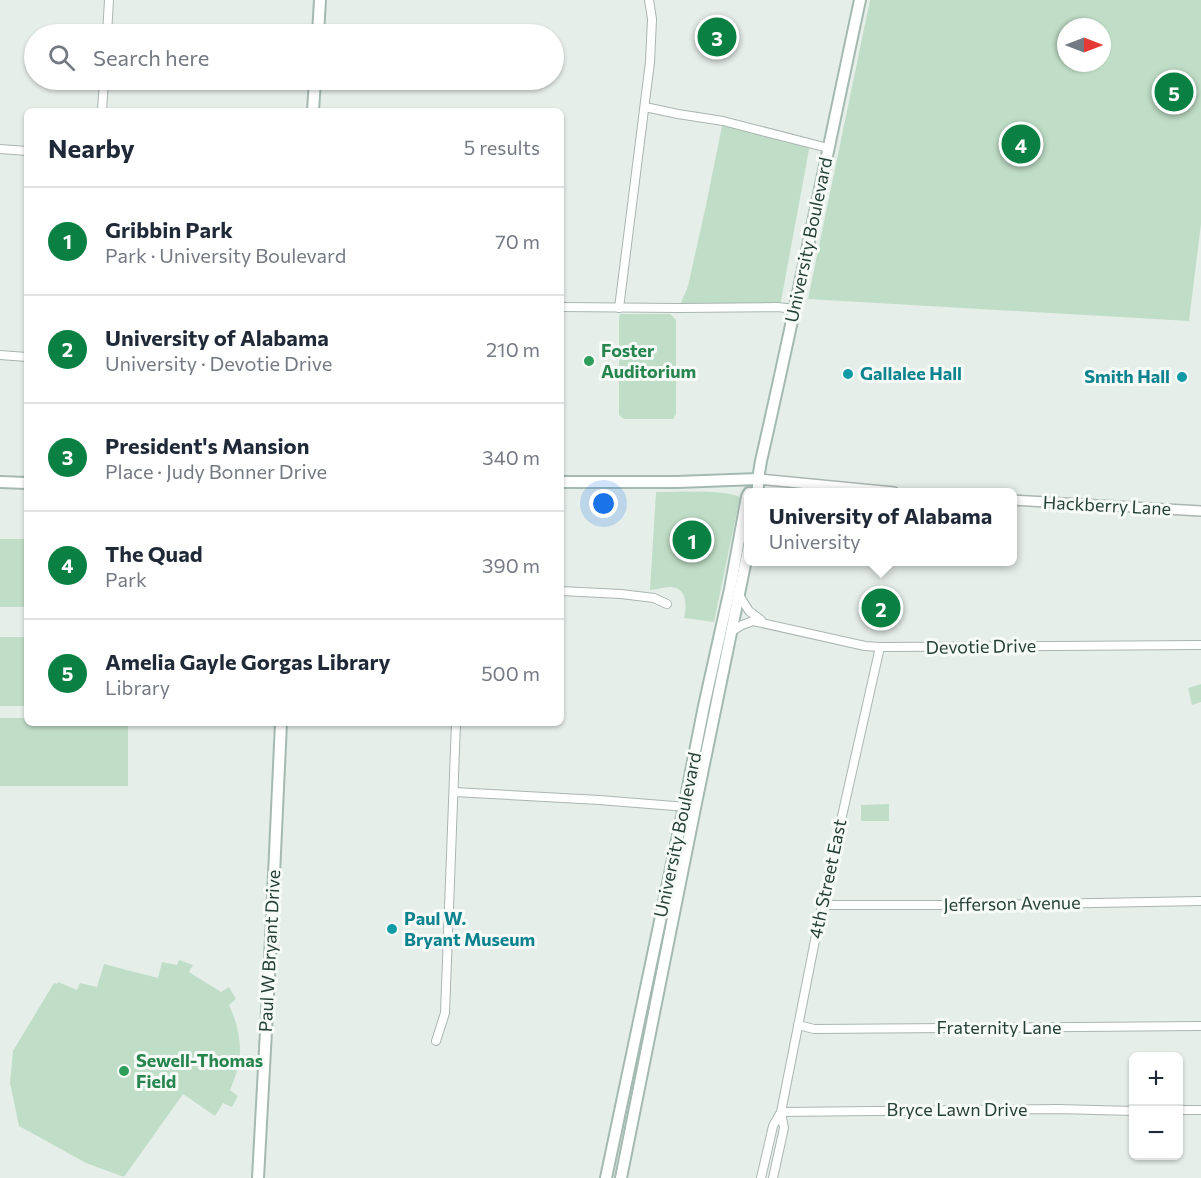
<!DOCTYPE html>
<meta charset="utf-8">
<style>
:root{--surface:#fff;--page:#f2f2f3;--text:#1f2937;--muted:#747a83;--line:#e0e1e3;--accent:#0b8043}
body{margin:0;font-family:Commissioner,sans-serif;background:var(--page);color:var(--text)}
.controls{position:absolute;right:18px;bottom:18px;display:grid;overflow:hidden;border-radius:9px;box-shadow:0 2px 4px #0004}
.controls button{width:54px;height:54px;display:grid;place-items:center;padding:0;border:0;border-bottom:2px solid var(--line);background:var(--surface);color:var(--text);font:30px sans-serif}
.compass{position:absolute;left:1057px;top:18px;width:54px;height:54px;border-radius:50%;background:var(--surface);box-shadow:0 2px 4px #0004;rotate:90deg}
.you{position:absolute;left:604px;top:504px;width:21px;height:21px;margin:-15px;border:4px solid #fff;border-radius:50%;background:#1a73e8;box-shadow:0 0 0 9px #1a73e833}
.badge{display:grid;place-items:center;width:39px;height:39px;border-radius:50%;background:var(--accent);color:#fff;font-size:20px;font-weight:700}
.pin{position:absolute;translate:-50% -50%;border:3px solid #fff;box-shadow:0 2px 6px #0006}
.popup{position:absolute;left:744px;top:488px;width:273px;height:78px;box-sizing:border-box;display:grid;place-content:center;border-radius:9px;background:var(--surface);filter:drop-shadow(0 2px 4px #0005);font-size:20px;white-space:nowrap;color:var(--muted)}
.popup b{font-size:22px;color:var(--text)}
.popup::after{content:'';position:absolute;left:50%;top:100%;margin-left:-12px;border:12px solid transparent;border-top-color:var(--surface)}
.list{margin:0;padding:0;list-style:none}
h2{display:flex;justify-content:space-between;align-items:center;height:78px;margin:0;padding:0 24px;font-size:26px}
h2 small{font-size:20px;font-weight:400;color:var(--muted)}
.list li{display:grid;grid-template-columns:39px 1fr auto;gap:18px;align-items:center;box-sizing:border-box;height:108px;padding:0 24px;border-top:2px solid var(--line)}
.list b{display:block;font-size:22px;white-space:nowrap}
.list p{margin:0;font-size:20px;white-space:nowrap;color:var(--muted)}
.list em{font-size:20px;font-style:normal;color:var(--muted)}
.icon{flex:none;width:33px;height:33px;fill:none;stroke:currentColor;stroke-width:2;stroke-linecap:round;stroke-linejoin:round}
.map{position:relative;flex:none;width:1201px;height:1178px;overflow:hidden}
.search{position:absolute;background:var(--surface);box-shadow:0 2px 4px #0004;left:24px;top:24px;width:540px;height:66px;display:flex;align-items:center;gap:15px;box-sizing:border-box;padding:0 21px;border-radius:33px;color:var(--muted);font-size:22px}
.panel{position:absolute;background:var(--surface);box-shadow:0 2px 4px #0004;left:24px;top:108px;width:540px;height:618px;border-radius:9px}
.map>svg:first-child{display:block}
.green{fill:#c0dec7;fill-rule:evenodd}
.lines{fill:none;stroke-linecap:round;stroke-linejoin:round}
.minor-casing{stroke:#a8b6b1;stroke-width:10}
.tertiary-casing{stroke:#a8b6b1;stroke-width:12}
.secondary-casing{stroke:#a4bab1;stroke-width:14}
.minor{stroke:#fff;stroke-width:8}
.tertiary{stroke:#fff;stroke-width:9}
.secondary{stroke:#fff;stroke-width:10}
.leisure-dot{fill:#2e9e5b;stroke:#f7fbf8;stroke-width:2}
.culture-dot{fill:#0f9aa8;stroke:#f7fbf8;stroke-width:2}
.labels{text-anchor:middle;stroke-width:6;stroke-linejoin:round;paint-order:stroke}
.street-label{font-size:18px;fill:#254038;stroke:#f7fbf8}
.leisure-label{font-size:18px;font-weight:bold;fill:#27864d;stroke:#f7fbf8;text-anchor:start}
.culture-label{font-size:18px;font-weight:bold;fill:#0d838f;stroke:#f7fbf8;text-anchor:start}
</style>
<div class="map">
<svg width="1201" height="1178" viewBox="0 0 1201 1178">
<rect width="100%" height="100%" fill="#e6eeea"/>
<!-- green -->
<g class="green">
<path d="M 870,0 L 1201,0 L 1201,224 L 1189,321 L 808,299 ZM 1066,27 L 1102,27 L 1102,63 L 1066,63 Z"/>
<path d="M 723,121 L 810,144 L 780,307 L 679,308 L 688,286 L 706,205 Z"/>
<path d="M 620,314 L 670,314 L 676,320 L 676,414 L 673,419 L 624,419 L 619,415 L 619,319 Z"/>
<path d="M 656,492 C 677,492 723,489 740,497 L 714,622 L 684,618 C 687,605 687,586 669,587 C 663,587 656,590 650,590 Z"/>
<rect x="0" y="539" width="27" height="68"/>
<rect x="0" y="637" width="27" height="69"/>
<path d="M 1201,684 L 1201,702 L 1192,705 L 1188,688 Z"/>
<path d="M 0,718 L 27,718 L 27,723 L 128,723 L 128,786 L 0,786 Z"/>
<path d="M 889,804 L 889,821 L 861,821 L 861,805 Z"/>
<path d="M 179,960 L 193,965 L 189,972 L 221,992 L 229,987 L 236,999 L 229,1005 C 238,1024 243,1046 238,1067 C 236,1075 233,1083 230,1090 L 238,1096 L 232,1107 L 223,1103 L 215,1116 L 183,1094 L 124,1177 L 86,1163 L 19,1126 L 10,1083 L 13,1051 L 54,983 L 57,984 L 58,982 L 77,990 L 80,983 L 97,987 L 104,964 L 158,978 L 162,962 L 177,965 Z"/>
</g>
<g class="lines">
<!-- minor casing -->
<g class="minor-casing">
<g id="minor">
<path d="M 107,34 L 109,0"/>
<path d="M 645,107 L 678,114 L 723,121 L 828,148"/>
<path d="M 102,111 L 104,80"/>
<path d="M 0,149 L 27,151"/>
<path d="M 561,307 L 679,308 L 777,307 L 796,309"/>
<path d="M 619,308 L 650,62 L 652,19 L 649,0"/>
<path d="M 0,355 L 27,357"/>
<path d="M 561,591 L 621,594 L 654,598 L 667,604"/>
<path d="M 739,595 L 749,611 L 761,620"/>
<path d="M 731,632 L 742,625 L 753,621 L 865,646 L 880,647 L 1201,645"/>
<path d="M 454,792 L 599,800 L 687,807"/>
<path d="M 822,905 L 990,905 L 1201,901"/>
<path d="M 798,1025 L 814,1029 L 1201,1026"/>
<path d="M 436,1041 L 445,1013 L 456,723"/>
<path d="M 1178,1110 L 1201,1110"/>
<path d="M 781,1112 L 1057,1109 L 1134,1111"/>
<path d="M 761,1178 L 773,1126 L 781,1112 L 822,905 L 880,647"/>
<path d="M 773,1178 L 784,1128 L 781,1112"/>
</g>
</g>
<!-- tertiary casing -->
<g class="tertiary-casing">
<g id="tertiary">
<path d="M 758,479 L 894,492"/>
<path d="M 1013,500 L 1201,511"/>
</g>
</g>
<!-- secondary casing -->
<g class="secondary-casing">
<g id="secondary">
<path d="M 318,34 L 320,0"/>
<path d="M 313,111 L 315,80"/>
<path d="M 0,482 L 27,483"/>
<path d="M 561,482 L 677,482 L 758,479"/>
<path d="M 758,492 L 758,479 L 761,461 C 796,308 827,154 860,0"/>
<path d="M 258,1178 L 271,939 L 281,723"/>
<path d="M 606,1178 L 684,807 L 704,706 L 730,589 L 747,497 L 749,493"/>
<path d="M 621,1178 L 695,808 L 749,545"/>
</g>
</g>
<!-- minor -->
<use href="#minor" class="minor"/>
<!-- tertiary -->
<use href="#tertiary" class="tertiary"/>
<!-- secondary -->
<use href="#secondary" class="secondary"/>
</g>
<!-- markers -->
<g class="leisure-dot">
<circle cx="589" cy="361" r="6"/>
<circle cx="124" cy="1071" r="6"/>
</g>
<g class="culture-dot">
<circle cx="848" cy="374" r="6"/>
<circle cx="1182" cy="377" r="6"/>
<circle cx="392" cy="929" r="6"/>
</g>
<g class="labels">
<!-- street labels -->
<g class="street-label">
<text transform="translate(809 240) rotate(-78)" y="6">University Boulevard</text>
<text transform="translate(1107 506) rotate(3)" y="6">Hackberry Lane</text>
<text transform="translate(981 647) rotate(-1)" y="6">Devotie Drive</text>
<text transform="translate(678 835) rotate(-78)" y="6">University Boulevard</text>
<text transform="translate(828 879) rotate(-78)" y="6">4th Street East</text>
<text transform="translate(1012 904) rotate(-1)" y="6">Jefferson Avenue</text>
<text transform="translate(270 951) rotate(-87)" y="6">Paul W Bryant Drive</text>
<text x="999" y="1034">Fraternity Lane</text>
<text x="957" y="1116">Bryce Lawn Drive</text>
</g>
<!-- leisure labels -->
<g class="leisure-label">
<text x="601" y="357">Foster<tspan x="601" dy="21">Auditorium</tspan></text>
<text x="136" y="1067">Sewell-Thomas<tspan x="136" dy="21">Field</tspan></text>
</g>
<!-- culture labels -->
<g class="culture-label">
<text x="860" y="380">Gallalee Hall</text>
<text x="1170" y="383" text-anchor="end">Smith Hall</text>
<text x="404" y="925">Paul W.<tspan x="404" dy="21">Bryant Museum</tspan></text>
</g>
</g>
</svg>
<div class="controls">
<button>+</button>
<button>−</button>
</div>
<svg class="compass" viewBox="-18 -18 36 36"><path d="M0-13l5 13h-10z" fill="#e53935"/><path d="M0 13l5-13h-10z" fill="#747a83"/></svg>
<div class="you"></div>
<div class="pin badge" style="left:692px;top:540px">1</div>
<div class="pin badge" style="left:881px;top:608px">2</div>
<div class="popup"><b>University of Alabama</b>University</div>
<div class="pin badge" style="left:717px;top:37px">3</div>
<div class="pin badge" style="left:1021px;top:144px">4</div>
<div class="pin badge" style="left:1174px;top:92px">5</div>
<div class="search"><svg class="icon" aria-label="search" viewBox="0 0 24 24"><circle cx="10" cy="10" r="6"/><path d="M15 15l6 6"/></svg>Search here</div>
<section class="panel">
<h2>Nearby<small>5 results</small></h2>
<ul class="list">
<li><span class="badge">1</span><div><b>Gribbin Park</b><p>Park · University Boulevard</p></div><em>70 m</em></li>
<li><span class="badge">2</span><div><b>University of Alabama</b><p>University · Devotie Drive</p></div><em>210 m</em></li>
<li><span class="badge">3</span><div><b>President's Mansion</b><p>Place · Judy Bonner Drive</p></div><em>340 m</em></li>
<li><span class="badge">4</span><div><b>The Quad</b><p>Park</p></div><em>390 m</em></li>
<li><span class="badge">5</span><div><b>Amelia Gayle Gorgas Library</b><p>Library</p></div><em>500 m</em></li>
</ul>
</section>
</div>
